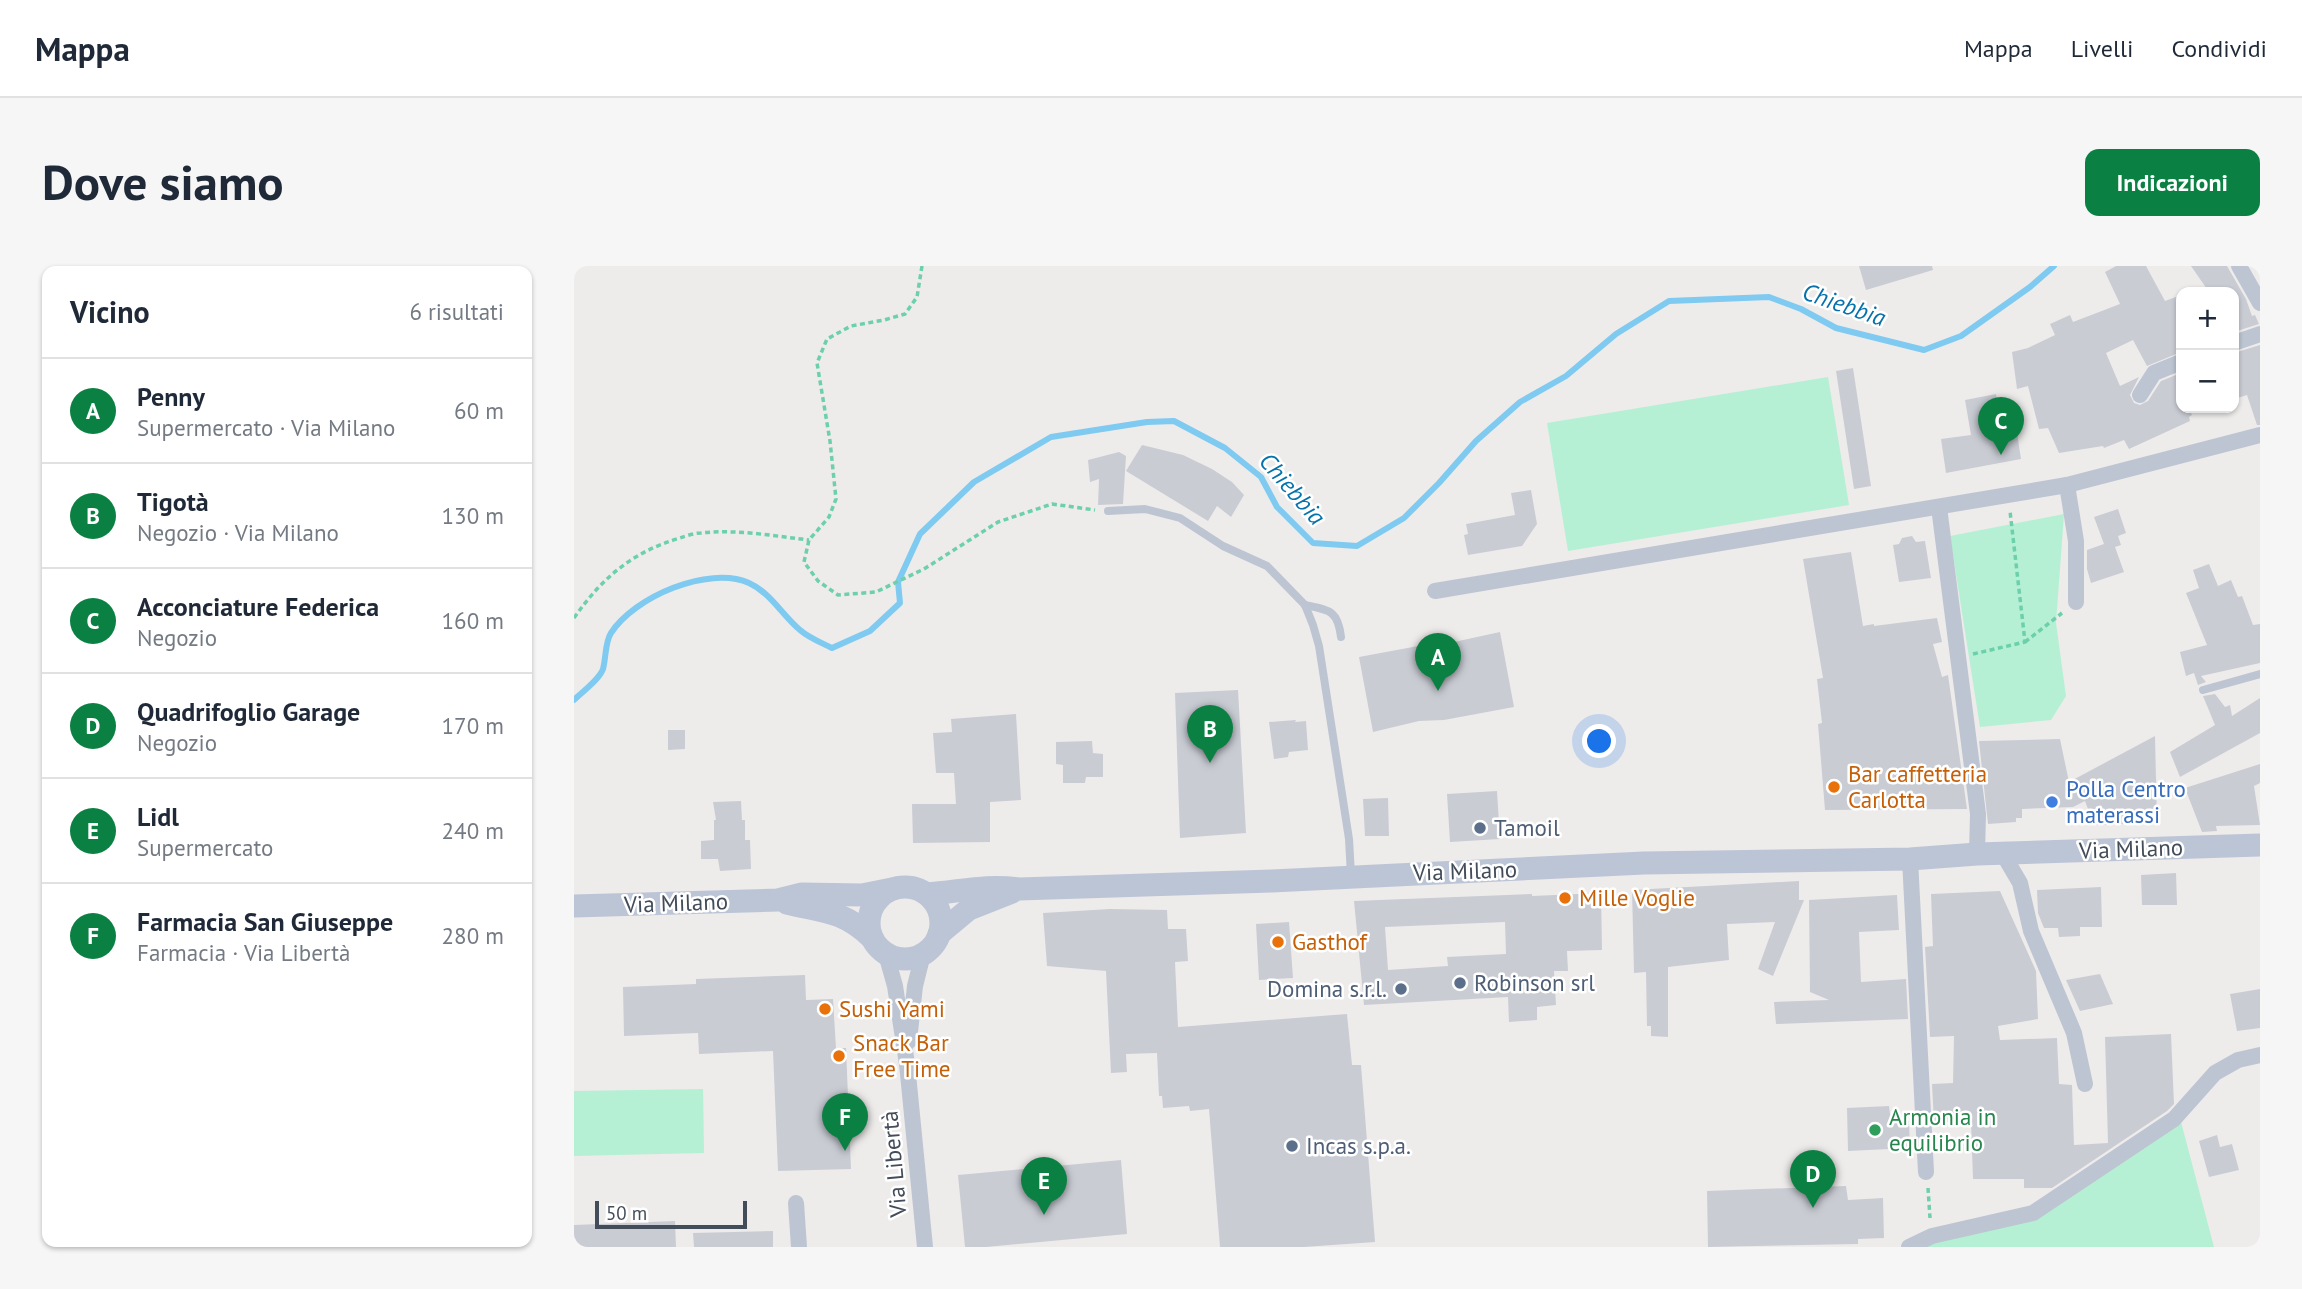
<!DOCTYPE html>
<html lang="it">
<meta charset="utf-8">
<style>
:root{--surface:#fff;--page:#f6f6f7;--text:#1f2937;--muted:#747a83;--line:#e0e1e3;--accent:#0b8043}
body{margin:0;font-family:"PT Sans",sans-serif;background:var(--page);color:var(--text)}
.controls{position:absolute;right:21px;top:21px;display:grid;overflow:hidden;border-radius:14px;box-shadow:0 2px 5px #0004}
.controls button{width:63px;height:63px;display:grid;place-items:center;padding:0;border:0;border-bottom:2px solid var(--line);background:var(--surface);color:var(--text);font:35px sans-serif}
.scale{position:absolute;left:21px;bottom:18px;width:152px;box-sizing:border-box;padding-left:7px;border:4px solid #434c59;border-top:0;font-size:19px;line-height:24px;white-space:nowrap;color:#434c59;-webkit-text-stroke:5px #fff;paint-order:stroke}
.you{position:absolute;left:1026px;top:476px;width:24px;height:24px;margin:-18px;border:5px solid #fff;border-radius:50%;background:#1a73e8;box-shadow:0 0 0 10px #1a73e833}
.badge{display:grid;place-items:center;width:46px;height:46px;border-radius:50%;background:var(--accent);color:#fff;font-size:23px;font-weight:700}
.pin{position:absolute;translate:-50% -58px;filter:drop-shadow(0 2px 4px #0008)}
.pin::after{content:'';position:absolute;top:37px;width:24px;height:21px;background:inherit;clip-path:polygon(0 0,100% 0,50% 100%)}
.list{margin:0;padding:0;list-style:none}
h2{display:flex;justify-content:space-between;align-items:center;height:91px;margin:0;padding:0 28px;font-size:30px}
h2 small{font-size:23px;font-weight:400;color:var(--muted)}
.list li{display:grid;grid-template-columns:46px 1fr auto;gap:21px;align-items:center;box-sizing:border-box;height:105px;padding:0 28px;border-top:2px solid var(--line)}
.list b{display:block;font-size:26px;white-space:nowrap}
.list p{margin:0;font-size:23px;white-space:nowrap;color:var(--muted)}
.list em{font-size:23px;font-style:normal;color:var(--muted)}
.map{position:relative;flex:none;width:1686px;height:981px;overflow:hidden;border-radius:14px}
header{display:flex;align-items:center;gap:42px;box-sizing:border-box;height:98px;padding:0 35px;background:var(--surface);border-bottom:2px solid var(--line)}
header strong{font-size:33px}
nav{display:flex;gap:38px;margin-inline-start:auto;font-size:24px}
.intro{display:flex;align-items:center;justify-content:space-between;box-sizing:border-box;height:168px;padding:0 42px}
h1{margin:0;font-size:49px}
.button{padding:18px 32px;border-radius:14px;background:var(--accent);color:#fff;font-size:24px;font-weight:700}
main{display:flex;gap:42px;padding:0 42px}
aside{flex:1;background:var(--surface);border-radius:14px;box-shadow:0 2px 5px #0004}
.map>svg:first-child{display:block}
.green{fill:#b5f0d4}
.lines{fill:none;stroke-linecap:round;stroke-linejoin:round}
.stream{stroke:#7fcaf0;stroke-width:6}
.building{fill:#caccd4;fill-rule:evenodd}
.path{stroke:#6cd0ab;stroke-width:3.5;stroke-dasharray:5 3.5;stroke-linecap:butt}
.lane{stroke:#bdc5d2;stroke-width:8}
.street{stroke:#bdc5d2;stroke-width:16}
.secondary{stroke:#bcc5d6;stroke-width:23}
.food-dot{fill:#e8710a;stroke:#fff;stroke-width:2.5}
.shop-dot{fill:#3f7fe0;stroke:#fff;stroke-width:2.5}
.service-dot{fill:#5c6f8a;stroke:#fff;stroke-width:2.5}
.leisure-dot{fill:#2e9e5b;stroke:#fff;stroke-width:2.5}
.labels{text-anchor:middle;stroke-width:5;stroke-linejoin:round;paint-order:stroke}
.food-label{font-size:23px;fill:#c56008;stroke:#fff;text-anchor:start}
.shop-label{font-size:23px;fill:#366cbe;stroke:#fff;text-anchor:start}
.service-label{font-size:23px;fill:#4e5e75;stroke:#fff;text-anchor:start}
.street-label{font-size:23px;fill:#434c59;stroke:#fff}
.leisure-label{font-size:23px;fill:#27864d;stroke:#fff;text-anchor:start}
.water-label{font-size:24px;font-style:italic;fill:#0572ab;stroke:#fff}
</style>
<header>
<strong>Mappa</strong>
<nav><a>Mappa</a><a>Livelli</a><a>Condividi</a></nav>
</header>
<div class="intro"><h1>Dove siamo</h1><a class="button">Indicazioni</a></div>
<main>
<aside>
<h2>Vicino<small>6 risultati</small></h2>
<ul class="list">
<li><span class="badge">A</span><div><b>Penny</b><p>Supermercato · Via Milano</p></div><em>60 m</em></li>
<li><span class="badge">B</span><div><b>Tigotà</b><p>Negozio · Via Milano</p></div><em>130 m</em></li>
<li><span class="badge">C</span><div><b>Acconciature Federica</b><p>Negozio</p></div><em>160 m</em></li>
<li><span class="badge">D</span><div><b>Quadrifoglio Garage</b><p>Negozio</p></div><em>170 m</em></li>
<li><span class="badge">E</span><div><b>Lidl</b><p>Supermercato</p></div><em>240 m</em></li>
<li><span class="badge">F</span><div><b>Farmacia San Giuseppe</b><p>Farmacia · Via Libertà</p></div><em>280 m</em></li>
</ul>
</aside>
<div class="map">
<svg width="1686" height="981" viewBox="0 0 1686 981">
<rect width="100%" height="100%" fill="#eeebeb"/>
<!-- green -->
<g class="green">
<path d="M 1254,111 L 1275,239 L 994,285 L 973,157 Z"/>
<path d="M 1490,248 L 1482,357 L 1492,430 L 1477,454 L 1406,461 L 1376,270 Z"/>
<path d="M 129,823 L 130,887 L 0,890 L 0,825 Z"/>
<path d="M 1606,852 L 1640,981 L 1346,981 L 1466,950 Z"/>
</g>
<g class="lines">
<!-- stream -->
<path class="stream" d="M 0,434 C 9,425 25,414 29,403 C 32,392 31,376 37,367 C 60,331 134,299 175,317 C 197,327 208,349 226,364 C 235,372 248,377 258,382 L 296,365 L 326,337 L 324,316 L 346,268 L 400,216 L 477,171 L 573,156 L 600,155 L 651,182 L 687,211 L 703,241 L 739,277 L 783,280 L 830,252 L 865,217 L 902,175 L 946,136 L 992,110 L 1042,68 L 1095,35 L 1195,31 L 1227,43 L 1262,62 L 1350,84 L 1387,70 L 1456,21 L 1480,0"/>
</g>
<!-- building -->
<g class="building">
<path d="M 1285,0 L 1358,0 L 1359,4 L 1292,24 Z"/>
<path d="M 1542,0 L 1572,0 L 1591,35 L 1607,29 L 1607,86 L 1573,100 L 1559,74 L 1532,87 L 1546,120 L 1565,111 L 1556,129 L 1560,137 L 1566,139 L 1574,135 L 1587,115 L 1607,107 L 1607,142 L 1615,142 L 1618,149 L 1615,151 L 1616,155 L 1555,183 L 1550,174 L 1530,182 L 1529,180 L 1485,187 L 1474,162 L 1465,163 L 1454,120 L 1443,123 L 1438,86 L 1454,82 L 1481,69 L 1476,58 L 1496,49 L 1499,56 L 1546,38 L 1531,6 Z"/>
<path d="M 1617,0 L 1653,0 L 1672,33 L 1678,50 L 1681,49 L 1685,58 L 1660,66 L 1660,26 L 1635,26 Z"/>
<path d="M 1686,79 L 1686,159 L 1683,159 L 1673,129 L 1660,133 L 1660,87 Z"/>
<path d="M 1279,102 L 1297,220 L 1280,223 L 1262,105 Z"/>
<path d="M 1422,128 L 1428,163 L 1442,160 L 1447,193 L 1372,207 L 1367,173 L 1397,169 L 1391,134 Z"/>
<path d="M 568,179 L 609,189 L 638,203 L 658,216 L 670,229 L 657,251 L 643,240 L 634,255 L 552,205 Z"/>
<path d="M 545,186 L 552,190 L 549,238 L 524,239 L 525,213 L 516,216 L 514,194 Z"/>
<path d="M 957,224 L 963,258 L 948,280 L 894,289 L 890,269 L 894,268 L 892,258 L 941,249 L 937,227 Z"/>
<path d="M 1544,243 L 1552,267 L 1544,270 L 1547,279 L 1541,281 L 1550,306 L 1517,317 L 1513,303 L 1513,284 L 1530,278 L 1520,251 Z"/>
<path d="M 1338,270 L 1342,276 L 1351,275 L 1357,312 L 1325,316 L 1319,279 L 1325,278 L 1328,272 Z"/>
<path d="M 1277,286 L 1289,360 L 1300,358 L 1300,360 L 1363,352 L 1368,376 L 1359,378 L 1368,411 L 1374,409 L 1393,543 L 1251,544 L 1244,458 L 1248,457 L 1243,413 L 1249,412 L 1229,293 Z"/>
<path d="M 1635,298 L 1644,320 L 1657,314 L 1664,331 L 1668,330 L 1679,359 L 1686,358 L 1686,397 L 1627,410 L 1632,416 L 1624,419 L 1620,407 L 1612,410 L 1606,386 L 1633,379 L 1612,327 L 1625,322 L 1619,304 Z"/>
<path d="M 926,366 L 940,441 L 870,454 L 845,455 L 799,466 L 785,391 L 855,378 L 880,376 Z"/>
<path d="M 664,424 L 672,567 L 606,572 L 601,427 Z"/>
<path d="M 1641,428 L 1651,441 L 1656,439 L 1658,450 L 1686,432 L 1686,467 L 1606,511 L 1596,486 L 1641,459 L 1629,430 Z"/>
<path d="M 442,448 L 447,534 L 416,536 L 416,576 L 339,577 L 338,538 L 382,538 L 380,507 L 362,507 L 359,467 L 378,466 L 377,453 Z"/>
<path d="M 722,454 L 721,456 L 732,455 L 734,484 L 715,486 L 714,491 L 700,493 L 695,456 Z"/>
<path d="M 94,464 L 111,464 L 111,483 L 94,484 Z"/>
<path d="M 1581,470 L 1583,557 L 1520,559 L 1511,535 L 1499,541 L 1448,543 L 1448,552 L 1442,552 L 1442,556 L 1414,558 L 1405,475 L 1486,473 L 1495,516 Z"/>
<path d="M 518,475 L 519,487 L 529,488 L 529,511 L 512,511 L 511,517 L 489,517 L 489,499 L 482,498 L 482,476 Z"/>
<path d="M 1686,498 L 1686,517 L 1680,520 L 1686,559 L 1642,560 L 1643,565 L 1628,566 L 1611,522 Z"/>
<path d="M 923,525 L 926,573 L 876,576 L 873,528 Z"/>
<path d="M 814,532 L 815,570 L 791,570 L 789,533 Z"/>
<path d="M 167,535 L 168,554 L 171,554 L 171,574 L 176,574 L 177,603 L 146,605 L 144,593 L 127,593 L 127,575 L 140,574 L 140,554 L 142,554 L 139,536 Z"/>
<path d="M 1602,607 L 1603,639 L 1568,639 L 1567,609 Z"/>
<path d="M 1225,615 L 1225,634 L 1230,634 L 1199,710 L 1184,703 L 1201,656 L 1153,658 L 1155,694 L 1094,701 L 1094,771 L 1077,770 L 1077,760 L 1073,760 L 1072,706 L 1060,707 L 1058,624 Z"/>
<path d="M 1527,621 L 1528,661 L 1506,661 L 1506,670 L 1485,671 L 1484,662 L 1470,662 L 1464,647 L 1463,624 Z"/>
<path d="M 1426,625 L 1462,705 L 1464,753 L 1424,760 L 1426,774 L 1483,772 L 1485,818 L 1498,819 L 1500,879 L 1534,877 L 1531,771 L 1597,768 L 1600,838 L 1593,845 L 1478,922 L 1450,922 L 1450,913 L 1399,913 L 1397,856 L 1360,856 L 1358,818 L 1379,817 L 1380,770 L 1356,771 L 1351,681 L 1359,680 L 1357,628 Z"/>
<path d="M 1027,627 L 1028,684 L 993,685 L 994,705 L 980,705 L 982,739 L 963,741 L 963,754 L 935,756 L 934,731 L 790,739 L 780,635 L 958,628 L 958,630 ZM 931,656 L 932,688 L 873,691 L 874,700 L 814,704 L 811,661 Z"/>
<path d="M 1323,629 L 1325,664 L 1285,666 L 1287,716 L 1332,713 L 1334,753 L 1202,758 L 1200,736 L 1255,734 L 1236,726 L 1235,634 Z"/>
<path d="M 536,643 L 593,644 L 594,663 L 612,663 L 614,695 L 601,696 L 604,761 L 773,748 L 778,799 L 787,799 L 801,976 L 730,981 L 646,981 L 635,843 L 616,845 L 615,840 L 589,842 L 588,830 L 585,830 L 583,787 L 552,788 L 553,806 L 537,807 L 532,705 L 473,700 L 469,647 Z"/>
<path d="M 715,656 L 719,712 L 685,714 L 682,658 Z"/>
<path d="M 1526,708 L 1539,738 L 1506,745 L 1492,714 Z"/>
<path d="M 231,709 L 232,734 L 259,733 L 262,782 L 272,782 L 277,903 L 204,905 L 199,785 L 125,788 L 124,767 L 50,770 L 49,721 L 122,718 L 122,713 Z"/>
<path d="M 1686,723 L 1686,762 L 1663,765 L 1656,728 Z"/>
<path d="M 1315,840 L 1317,856 L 1335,855 L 1336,882 L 1274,885 L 1273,842 Z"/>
<path d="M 1643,869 L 1646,881 L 1658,878 L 1665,904 L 1635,911 L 1625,875 Z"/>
<path d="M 547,894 L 553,968 L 412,981 L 391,981 L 384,909 Z"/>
<path d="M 1272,920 L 1274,934 L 1309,932 L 1310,972 L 1284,973 L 1284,978 L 1134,981 L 1133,925 Z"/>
<path d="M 101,955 L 102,981 L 0,981 L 0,959 Z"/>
<path d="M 199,965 L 199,981 L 120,981 L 119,967 Z"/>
</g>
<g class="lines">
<!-- path -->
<g class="path">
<path d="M 348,0 L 343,31 L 331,48 L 310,54 L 277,60 L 253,73 L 243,97 L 256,175 L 262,233 L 255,251 L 235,274 L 230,296 L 244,315 L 264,329 L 302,326 L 350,303 L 424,256 L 478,238 L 521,244"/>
<path d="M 0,352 C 28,312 58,286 106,272 C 112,270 120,267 127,267 C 162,263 200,270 235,274"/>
<path d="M 1451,376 L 1488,347"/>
<path d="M 1399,388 L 1451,376 L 1436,245"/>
<path d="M 1354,922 L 1356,952"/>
</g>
<!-- lane -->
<g class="lane">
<path d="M 534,245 L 571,243 L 606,252 L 649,280 L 693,300 L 731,339 L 739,359 L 745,380 L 775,573 L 777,609"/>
<path d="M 731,339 C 755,344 764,344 767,371"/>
<path d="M 1629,424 L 1686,408"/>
</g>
<!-- street -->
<g class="street">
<path d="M 1665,0 L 1686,37"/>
<path d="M 1660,77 L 1686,68"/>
<path d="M 1566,129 L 1580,107 L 1607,96"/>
<path d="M 1493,219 L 1502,275 L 1502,336"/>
<path d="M 1365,241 L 1404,548 L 1403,588"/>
<path d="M 861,325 L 1493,219 L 1686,169"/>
<path d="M 1429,588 L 1446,617 L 1457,665 L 1500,767 L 1511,818"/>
<path d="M 1336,593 L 1352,906"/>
<path d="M 312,688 L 321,720 L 333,798 L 351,981"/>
<path d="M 335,775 L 341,720 L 349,688"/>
<path d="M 222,937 L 225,981"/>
<path d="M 1335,981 L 1358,970 L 1459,947 L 1600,853 L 1641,807 L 1664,794 L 1686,789"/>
</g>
<!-- secondary -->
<g class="secondary">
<circle cx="331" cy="657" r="36"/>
<path d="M 352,628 C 385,626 412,618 445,623 L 698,615 L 1070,597 L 1336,593 L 1403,588 L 1686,579"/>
<path d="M 213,637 C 249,646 268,644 297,671"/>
<path d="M 0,640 L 204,634 L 228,628 L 288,629 L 318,623"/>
<path d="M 365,668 L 395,643 L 438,626"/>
</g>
</g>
<!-- markers -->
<g class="food-dot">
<circle cx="1260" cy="521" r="7"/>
<circle cx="991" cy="632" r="7"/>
<circle cx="704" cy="676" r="7"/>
<circle cx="251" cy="743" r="7"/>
<circle cx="265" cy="790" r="7"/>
</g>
<circle class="shop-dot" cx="1478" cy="536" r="7"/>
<g class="service-dot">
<circle cx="906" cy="562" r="7"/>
<circle cx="886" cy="717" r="7"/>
<circle cx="827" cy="723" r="7"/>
<circle cx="718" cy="880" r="7"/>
</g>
<circle class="leisure-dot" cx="1301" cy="864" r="7"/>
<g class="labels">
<!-- food labels -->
<g class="food-label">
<text x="1274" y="516">Bar caffetteria<tspan x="1274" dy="26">Carlotta</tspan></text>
<text x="1005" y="640">Mille Voglie</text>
<text x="718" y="684">Gasthof</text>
<text x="265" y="751">Sushi Yami</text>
<text x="279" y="785">Snack Bar<tspan x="279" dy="26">Free Time</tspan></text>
</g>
<!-- shop labels -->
<g class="shop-label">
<text x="1492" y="531">Polla Centro<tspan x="1492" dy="26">materassi</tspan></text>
</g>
<!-- service labels -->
<g class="service-label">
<text x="920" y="570">Tamoil</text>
<text x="900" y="725">Robinson srl</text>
<text x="813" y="731" text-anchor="end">Domina s.r.l.</text>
<text x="732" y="888">Incas s.p.a.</text>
</g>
<!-- street labels -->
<g class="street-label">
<text transform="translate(1557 583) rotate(-2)" y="8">Via Milano</text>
<text transform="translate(891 605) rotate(-2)" y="8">Via Milano</text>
<text transform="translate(102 637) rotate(-2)" y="8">Via Milano</text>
<text transform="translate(320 898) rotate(-95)" y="8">Via Libertà</text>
</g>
<!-- leisure labels -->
<g class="leisure-label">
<text x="1315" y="859">Armonia in<tspan x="1315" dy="26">equilibrio</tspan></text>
</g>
<!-- water labels -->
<g class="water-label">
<text transform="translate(1270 39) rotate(19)" y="8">Chiebbia</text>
<text transform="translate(718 223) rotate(49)" y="8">Chiebbia</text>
</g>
</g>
</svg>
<div class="controls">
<button>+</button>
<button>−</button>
</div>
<div class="scale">50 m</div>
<div class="you"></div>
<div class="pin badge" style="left:864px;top:425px">A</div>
<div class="pin badge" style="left:636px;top:497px">B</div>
<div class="pin badge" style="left:1427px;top:189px">C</div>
<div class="pin badge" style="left:1239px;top:942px">D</div>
<div class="pin badge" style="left:470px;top:949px">E</div>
<div class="pin badge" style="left:271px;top:885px">F</div>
</div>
</main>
